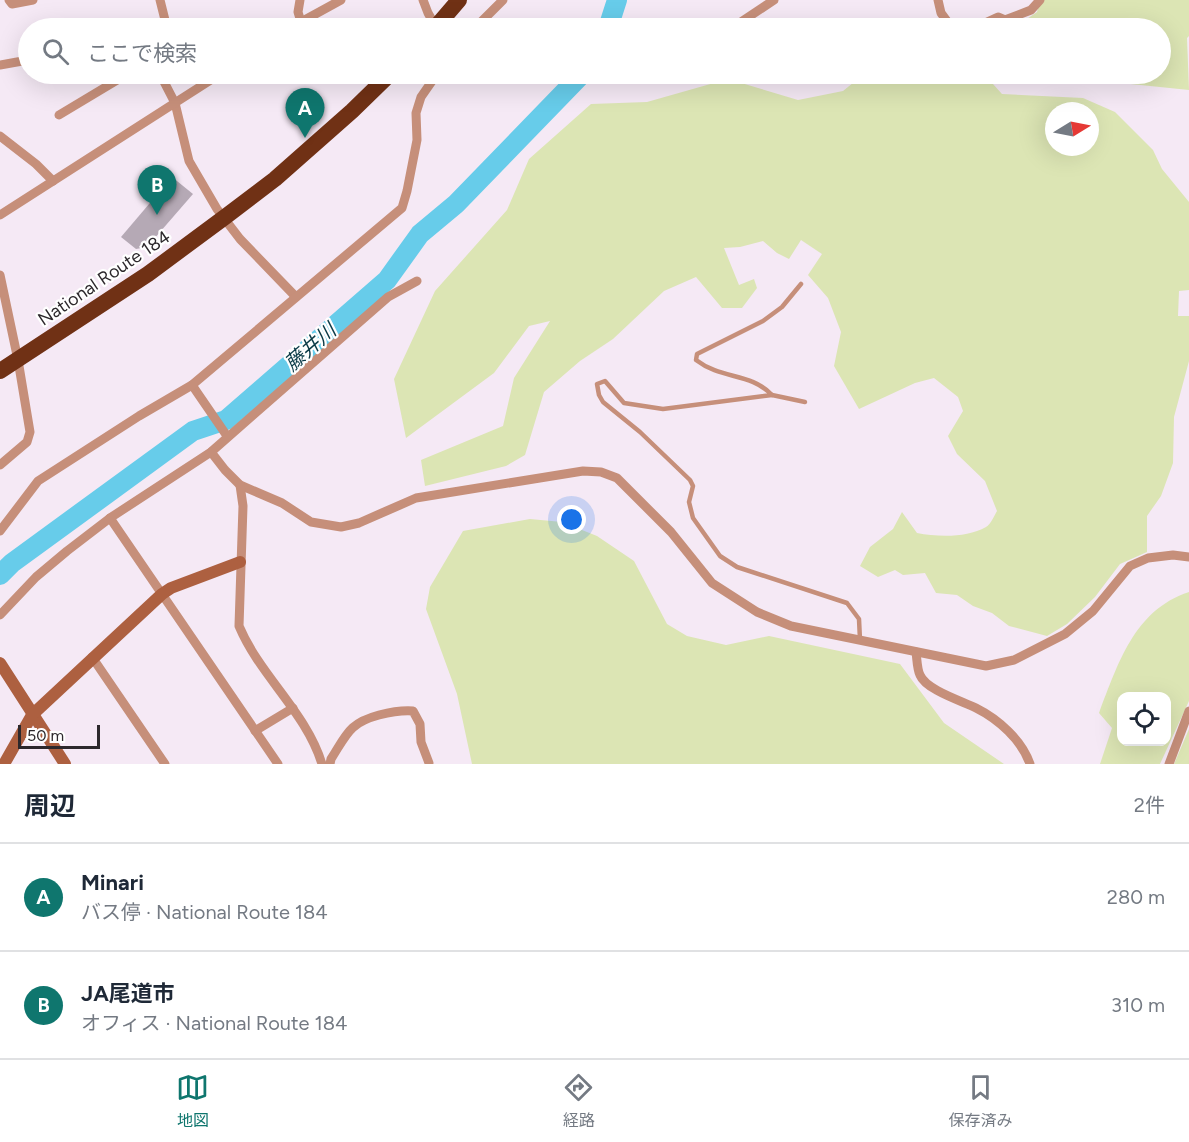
<!DOCTYPE html>
<html lang="ja">
<meta charset="utf-8">
<style>
:root{--surface:#fff;--page:#f2f2f3;--text:#1f2937;--muted:#747a83;--line:#e0e1e3;--accent:#0f766e}
body{margin:0;font-family:Figtree,"Noto Sans JP",sans-serif;background:var(--page);color:var(--text)}
.controls{position:absolute;right:18px;bottom:18px;display:grid;overflow:hidden;border-radius:12px;box-shadow:0 6px 24px #0002}
.controls button{width:54px;height:54px;display:grid;place-items:center;padding:0;border:0;border-bottom:2px solid var(--line);background:var(--surface);color:var(--text);font:30px sans-serif}
.compass{position:absolute;left:1045px;top:102px;width:54px;height:54px;border-radius:50%;background:var(--surface);box-shadow:0 6px 24px #0002;rotate:80deg}
.scale{position:absolute;left:18px;bottom:15px;width:82px;box-sizing:border-box;padding-left:6px;border:3px solid #2c282c;border-top:0;font-size:16px;line-height:21px;white-space:nowrap;color:#2c282c;-webkit-text-stroke:4px #fff;paint-order:stroke}
.you{position:absolute;left:572px;top:520px;width:21px;height:21px;margin:-15px;border:4px solid #fff;border-radius:50%;background:#1a73e8;box-shadow:0 0 0 9px #1a73e833}
.badge{display:grid;place-items:center;width:39px;height:39px;border-radius:50%;background:var(--accent);color:#fff;font-size:20px;font-weight:700}
.pin{position:absolute;translate:-50% -50px;filter:drop-shadow(0 2px 3px #0008)}
.pin::after{content:'';position:absolute;top:32px;width:21px;height:18px;background:inherit;clip-path:polygon(0 0,100% 0,50% 100%)}
.list{margin:0;padding:0;list-style:none}
h2{display:flex;justify-content:space-between;align-items:center;height:78px;margin:0;padding:0 24px;font-size:26px}
h2 small{font-size:20px;font-weight:400;color:var(--muted)}
.list li{display:grid;grid-template-columns:39px 1fr auto;gap:18px;align-items:center;box-sizing:border-box;height:108px;padding:0 24px;border-top:2px solid var(--line)}
.list b{display:block;font-size:22px;white-space:nowrap}
.list p{margin:0;font-size:20px;white-space:nowrap;color:var(--muted)}
.list em{font-size:20px;font-style:normal;color:var(--muted)}
.icon{flex:none;width:33px;height:33px;fill:none;stroke:currentColor;stroke-width:2;stroke-linecap:round;stroke-linejoin:round}
.map{position:relative;flex:none;width:1189px;height:764px;overflow:hidden}
.search{position:absolute;background:var(--surface);box-shadow:0 6px 24px #0002;left:18px;right:18px;top:18px;height:66px;display:flex;align-items:center;gap:15px;box-sizing:border-box;padding:0 21px;border-radius:33px;color:var(--muted);font-size:22px}
.sheet{height:294px;background:var(--surface)}
nav{display:flex;justify-content:space-around;align-items:center;box-sizing:border-box;height:84px;border-top:2px solid var(--line);background:var(--surface);font-size:16px;color:var(--muted)}
nav a{display:grid;justify-items:center;gap:3px}
nav .on{color:var(--accent)}
.map>svg:first-child{display:block}
.green{fill:#dce5b4;fill-rule:evenodd}
.lines{fill:none;stroke-linecap:round;stroke-linejoin:round}
.river{stroke:#67ccea;stroke-width:20}
.building{fill:#b5a9b5}
.lane{stroke:#c68f7a;stroke-width:4.5}
.street{stroke:#c68f7a;stroke-width:9}
.secondary{stroke:#ad6040;stroke-width:12}
.highway{stroke:#703115;stroke-width:16}
.labels{text-anchor:middle;stroke-width:4.5;stroke-linejoin:round;paint-order:stroke}
.street-label{font-size:18px;fill:#2c282c;stroke:#fff}
.water-label{font-size:20px;font-style:italic;fill:#0b3b47;stroke:#fff}
</style>
<div class="map">
<svg width="1189" height="764" viewBox="0 0 1189 764">
<rect width="100%" height="100%" fill="#f5e9f5"/>
<!-- green -->
<g class="green">
<path d="M 1040,0 L 1189,0 L 1189,36 L 1187,38 L 1189,90 L 1082,79 L 1029,82 L 1026,74 L 1160,74 L 1160,28 L 1014,28 L 1037,12 Z"/>
<path d="M 864,74 L 984,74 L 1002,94 L 1083,98 L 1115,112 L 1153,150 L 1162,169 L 1189,202 L 1189,290 L 1179,291 L 1178,316 L 1189,316 L 1189,361 L 1174,417 L 1173,463 L 1161,496 L 1147,516 L 1147,552 L 1120,564 L 1095,597 L 1067,624 L 1047,636 L 1009,626 L 992,613 L 973,606 L 957,595 L 936,593 L 925,573 L 903,575 L 895,570 L 878,577 L 860,566 L 870,547 L 893,529 L 902,512 L 917,533 C 938,537 967,538 986,527 C 991,524 994,516 997,511 L 985,481 L 957,454 L 948,436 L 963,411 L 958,397 L 934,378 L 915,383 L 859,409 L 834,366 L 841,332 L 828,298 L 808,275 L 822,254 L 801,240 L 789,259 L 777,253 L 763,241 L 740,247 L 724,248 L 739,285 L 754,279 L 757,288 L 742,308 L 722,308 L 696,277 L 664,291 L 613,339 L 580,361 L 544,392 L 525,455 L 506,466 L 425,486 L 421,460 L 503,426 L 514,378 L 550,321 L 529,326 L 494,373 L 406,438 L 394,379 L 435,291 L 507,210 L 529,159 L 591,104 L 647,102 L 728,79 L 798,100 L 843,91 ZM 1054,111 L 1090,111 L 1090,147 L 1054,147 Z"/>
<path d="M 530,519 L 562,522 L 597,536 L 634,561 L 667,624 L 687,636 L 726,645 L 769,636 L 900,664 L 944,723 L 1004,764 L 472,764 L 457,694 L 426,609 L 430,587 L 463,531 Z"/>
<path d="M 1189,592 L 1189,701 L 1160,764 L 1100,764 L 1112,728 L 1099,713 C 1118,664 1134,610 1189,592 ZM 1122,696 L 1166,696 L 1166,742 L 1122,742 Z"/>
<path d="M 1189,729 L 1189,764 L 1174,764 Z"/>
</g>
<g class="lines">
<!-- river -->
<g class="river">
<path d="M 608,28 L 617,0"/>
<path d="M 0,575 L 12,563 L 193,431 L 226,420 L 387,280 L 420,234 L 456,204 L 582,74"/>
</g>
</g>
<!-- building -->
<path class="building" d="M 172,177 L 193,194 L 147,247 L 136,249 L 121,237 Z"/>
<g class="lines">
<!-- lane -->
<g class="lane">
<path d="M 801,284 L 782,307 L 763,321 L 697,354 L 696,360 C 722,380 750,372 772,395 L 663,409 L 624,403 L 605,381 L 597,384 L 599,395 L 603,402 L 640,432 L 690,480 L 693,486 L 689,502 L 693,518 L 720,556 L 737,567 L 847,603 L 859,619 L 860,640"/>
<path d="M 772,395 L 805,402"/>
</g>
<!-- street -->
<g class="street">
<path d="M 9,0 L 12,4 L 33,0"/>
<path d="M 160,0 L 167,28"/>
<path d="M 300,0 L 298,12 L 301,22"/>
<path d="M 423,0 L 428,13 L 436,27"/>
<path d="M 938,0 L 941,13 L 952,28"/>
<path d="M 290,28 L 341,0"/>
<path d="M 475,28 L 503,0"/>
<path d="M 732,28 L 774,0"/>
<path d="M 974,28 L 998,17 L 1005,20 L 1031,10 L 1040,0"/>
<path d="M 0,65 L 28,60"/>
<path d="M 120,74 L 132,79 L 137,74"/>
<path d="M 160,74 L 175,103 L 189,161 L 217,209 L 240,239 L 296,297"/>
<path d="M 59,115 L 124,76"/>
<path d="M 0,136 L 36,164 L 53,181"/>
<path d="M 0,215 L 220,74"/>
<path d="M 0,275 L 18,360 L 30,432 L 27,442 L 0,465"/>
<path d="M 192,385 L 227,436"/>
<path d="M 211,452 L 225,470 L 240,485 L 282,503 L 311,522 L 341,527 L 359,523 L 416,498 L 583,471 L 601,472 L 617,478 L 671,532 L 712,583 L 757,612 L 791,626 L 986,666 L 1014,660 L 1065,634 L 1093,611 L 1130,566 L 1148,558 L 1173,555 L 1189,557"/>
<path d="M 240,485 L 243,506 L 239,626 C 260,676 306,712 322,764"/>
<path d="M 110,518 L 278,764"/>
<path d="M 0,531 L 38,481 L 139,416 L 192,385 L 402,208 L 407,191 L 417,140 L 416,113 L 421,97 L 437,74"/>
<path d="M 0,615 L 36,577 L 67,551 L 110,518 L 211,452 L 388,297 L 417,281"/>
<path d="M 916,652 C 917,659 917,669 920,675 C 926,690 962,701 976,708 C 998,719 1022,740 1030,764"/>
<path d="M 92,657 L 165,764"/>
<path d="M 255,731 L 293,708"/>
<path d="M 330,764 L 331,759 C 347,734 349,723 379,715 C 391,712 401,710 413,711 L 420,724 L 421,742 L 429,763"/>
<path d="M 1169,764 L 1189,711"/>
</g>
<!-- secondary -->
<g class="secondary">
<path d="M 0,663 L 65,764"/>
<path d="M 4,764 L 32,715 L 162,594 L 171,588 L 240,562"/>
</g>
<!-- highway -->
<g class="highway">
<path d="M 435,28 L 459,0"/>
<path d="M 0,371 L 148,274 L 225,217 L 275,179 L 352,111 L 390,74"/>
</g>
</g>
<g class="labels">
<!-- street labels -->
<g class="street-label">
<text transform="translate(104 278) rotate(-34)" y="6">National Route 184</text>
</g>
<!-- water labels -->
<g class="water-label">
<text transform="translate(310 347) rotate(-41)" y="7">藤井川</text>
</g>
</g>
</svg>
<div class="controls">
<button><svg class="icon" aria-label="locate" viewBox="0 0 24 24"><circle cx="12" cy="12" r="6"/><path d="M12 2v4M12 18v4M2 12h4M18 12h4"/></svg></button>
</div>
<svg class="compass" viewBox="-18 -18 36 36"><path d="M0-13l5 13h-10z" fill="#e53935"/><path d="M0 13l5-13h-10z" fill="#747a83"/></svg>
<div class="scale">50 m</div>
<div class="you"></div>
<div class="pin badge" style="left:305px;top:138px">A</div>
<div class="pin badge" style="left:157px;top:215px">B</div>
<div class="search"><svg class="icon" aria-label="search" viewBox="0 0 24 24"><circle cx="10" cy="10" r="6"/><path d="M15 15l6 6"/></svg>ここで検索</div>
</div>
<section class="sheet">
<h2>周辺<small>2件</small></h2>
<ul class="list">
<li><span class="badge">A</span><div><b>Minari</b><p>バス停 · National Route 184</p></div><em>280 m</em></li>
<li><span class="badge">B</span><div><b>JA尾道市</b><p>オフィス · National Route 184</p></div><em>310 m</em></li>
</ul>
</section>
<nav>
<a class="on"><svg class="icon" aria-label="map" viewBox="0 0 24 24"><path d="M3 6l6-2 6 2 6-2v14l-6 2-6-2-6 2zM9 4v14M15 6v14"/></svg>地図</a>
<a><svg class="icon" aria-label="directions" viewBox="0 0 24 24"><path d="M12 3l9 9-9 9-9-9zM9 14v-3h6M13 9l2 2-2 2"/></svg>経路</a>
<a><svg class="icon" aria-label="saved" viewBox="0 0 24 24"><path d="M7 4h10v16l-5-4-5 4z"/></svg>保存済み</a>
</nav>
